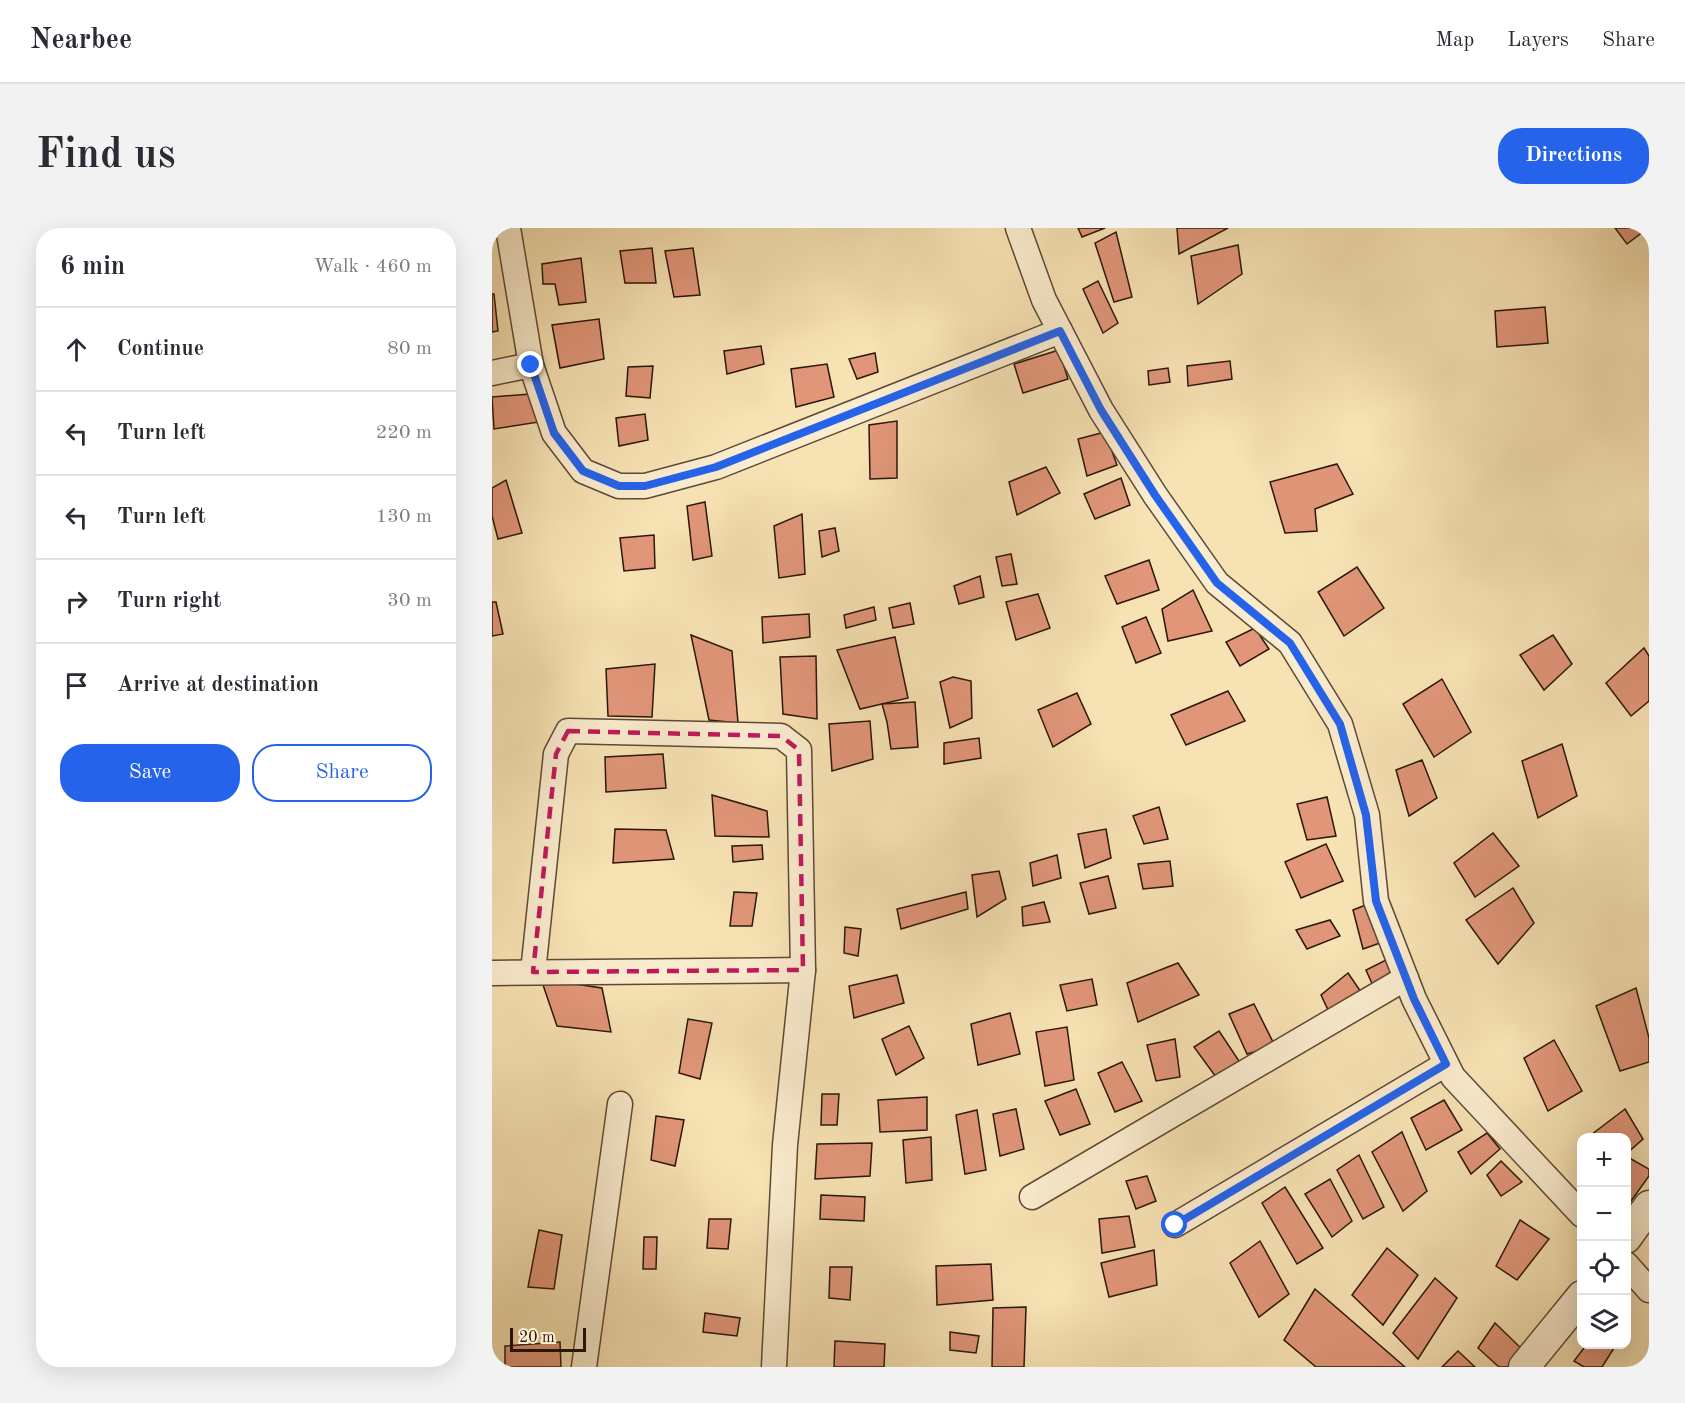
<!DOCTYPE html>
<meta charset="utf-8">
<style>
:root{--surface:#fff;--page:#f2f2f3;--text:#2b2b33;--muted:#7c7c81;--line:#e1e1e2;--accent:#2563eb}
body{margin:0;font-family:"Old Standard TT",serif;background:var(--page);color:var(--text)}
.controls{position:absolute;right:18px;bottom:18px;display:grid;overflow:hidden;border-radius:12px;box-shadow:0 6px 24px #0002}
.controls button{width:54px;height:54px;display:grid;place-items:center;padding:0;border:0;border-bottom:2px solid var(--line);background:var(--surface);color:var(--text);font:30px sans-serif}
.scale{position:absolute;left:18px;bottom:15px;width:76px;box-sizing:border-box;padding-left:6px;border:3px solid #2b160a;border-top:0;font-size:16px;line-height:21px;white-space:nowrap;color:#2b160a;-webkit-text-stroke:4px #faecce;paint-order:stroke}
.stop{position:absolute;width:18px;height:18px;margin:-14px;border:4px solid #2563eb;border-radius:50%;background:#fff}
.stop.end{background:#2563eb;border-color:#fff;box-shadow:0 2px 6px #0008}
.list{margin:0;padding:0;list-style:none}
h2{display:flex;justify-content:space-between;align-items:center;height:78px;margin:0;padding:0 24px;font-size:26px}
h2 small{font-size:20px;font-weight:400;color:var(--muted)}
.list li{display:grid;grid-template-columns:39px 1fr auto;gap:18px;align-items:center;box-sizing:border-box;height:84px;padding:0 24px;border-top:2px solid var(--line)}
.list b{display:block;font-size:22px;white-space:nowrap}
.list em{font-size:20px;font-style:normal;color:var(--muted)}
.actions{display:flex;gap:12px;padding:18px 24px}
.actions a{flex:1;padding:14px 0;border:2px solid var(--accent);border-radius:24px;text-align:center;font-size:21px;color:var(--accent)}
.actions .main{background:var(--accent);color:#fff}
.icon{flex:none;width:33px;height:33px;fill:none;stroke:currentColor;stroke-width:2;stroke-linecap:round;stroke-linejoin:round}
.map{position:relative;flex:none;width:1157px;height:1139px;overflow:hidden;border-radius:24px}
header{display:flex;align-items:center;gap:36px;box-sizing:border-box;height:84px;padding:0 30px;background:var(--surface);border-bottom:2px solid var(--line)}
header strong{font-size:28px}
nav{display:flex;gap:33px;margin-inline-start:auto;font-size:21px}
.intro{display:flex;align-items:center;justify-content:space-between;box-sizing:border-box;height:144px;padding:0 36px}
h1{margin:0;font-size:42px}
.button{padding:15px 27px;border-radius:24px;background:var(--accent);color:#fff;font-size:21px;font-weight:700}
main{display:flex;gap:36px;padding:0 36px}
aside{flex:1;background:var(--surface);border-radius:24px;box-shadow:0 6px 24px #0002}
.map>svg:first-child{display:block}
.building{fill:#e19679;stroke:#2b160a;stroke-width:1.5}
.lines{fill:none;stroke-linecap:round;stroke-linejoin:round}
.minor-casing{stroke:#5e4934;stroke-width:27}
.tertiary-casing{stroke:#5e4934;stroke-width:33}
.minor{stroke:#faecce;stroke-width:24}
.tertiary{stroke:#faecce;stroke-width:30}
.route{stroke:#2563eb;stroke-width:8}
.marked{fill:none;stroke:#c2185b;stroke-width:4.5;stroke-dasharray:12 8;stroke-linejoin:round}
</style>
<header>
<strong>Nearbee</strong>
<nav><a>Map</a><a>Layers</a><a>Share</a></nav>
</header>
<div class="intro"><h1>Find us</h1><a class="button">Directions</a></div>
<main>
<aside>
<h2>6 min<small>Walk · 460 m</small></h2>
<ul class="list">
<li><svg class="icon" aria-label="ahead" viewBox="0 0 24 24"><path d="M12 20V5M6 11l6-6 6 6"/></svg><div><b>Continue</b></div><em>80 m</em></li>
<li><svg class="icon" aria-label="left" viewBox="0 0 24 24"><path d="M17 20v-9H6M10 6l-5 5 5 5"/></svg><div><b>Turn left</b></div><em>220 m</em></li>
<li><svg class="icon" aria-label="left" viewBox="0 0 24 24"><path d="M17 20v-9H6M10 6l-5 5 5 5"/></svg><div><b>Turn left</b></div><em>130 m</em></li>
<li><svg class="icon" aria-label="right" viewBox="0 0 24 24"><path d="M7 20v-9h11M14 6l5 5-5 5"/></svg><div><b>Turn right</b></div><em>30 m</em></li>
<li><svg class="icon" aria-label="arrive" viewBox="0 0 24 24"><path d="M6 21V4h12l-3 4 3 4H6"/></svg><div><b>Arrive at destination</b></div></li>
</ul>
<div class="actions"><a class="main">Save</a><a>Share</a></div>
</aside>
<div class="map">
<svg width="1157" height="1139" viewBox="0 0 1157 1139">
<rect width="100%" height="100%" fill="#f7e2b3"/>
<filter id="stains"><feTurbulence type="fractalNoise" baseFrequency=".00333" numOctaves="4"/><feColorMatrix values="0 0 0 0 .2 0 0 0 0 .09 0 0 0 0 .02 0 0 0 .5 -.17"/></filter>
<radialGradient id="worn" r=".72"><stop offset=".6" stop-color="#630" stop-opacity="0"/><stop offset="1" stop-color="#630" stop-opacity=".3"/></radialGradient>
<!-- building -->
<g class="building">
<path d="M 586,0 L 613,0 L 590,9 Z"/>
<path d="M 685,0 L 736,0 L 687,26 Z"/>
<path d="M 1123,0 L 1156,0 L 1135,16 Z"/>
<path d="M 624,4 L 640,69 L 622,74 L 603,15 Z"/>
<path d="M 746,17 L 750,46 L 706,76 L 699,28 Z"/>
<path d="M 160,20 L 164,55 L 133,55 L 128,23 Z"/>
<path d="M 201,20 L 208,67 L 182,69 L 173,23 Z"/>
<path d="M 89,30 L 94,74 L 67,77 L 63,56 L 51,56 L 50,36 Z"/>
<path d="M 606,53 L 626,95 L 611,105 L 591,61 Z"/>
<path d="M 0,66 L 2,66 L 6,103 L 0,104 Z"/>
<path d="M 1053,79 L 1056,115 L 1005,119 L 1003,83 Z"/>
<path d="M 107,91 L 112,131 L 68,140 L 60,97 Z"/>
<path d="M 269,118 L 272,136 L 235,146 L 232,123 Z"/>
<path d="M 567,122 L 576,151 L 531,165 L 522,136 Z"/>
<path d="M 383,125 L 386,144 L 365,151 L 357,131 Z"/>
<path d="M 738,133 L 740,151 L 696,158 L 695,138 Z"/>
<path d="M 335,136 L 342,169 L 304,179 L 299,141 Z"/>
<path d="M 161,138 L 158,170 L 134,168 L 136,139 Z"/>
<path d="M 676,140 L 678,154 L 657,157 L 656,143 Z"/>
<path d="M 38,166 L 47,194 L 2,201 L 0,169 Z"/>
<path d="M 153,186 L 156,212 L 127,218 L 124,190 Z"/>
<path d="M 405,193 L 405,250 L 378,251 L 377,197 Z"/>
<path d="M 613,204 L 625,237 L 595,248 L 586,211 Z"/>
<path d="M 845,236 L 861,266 L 823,281 L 825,303 L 793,305 L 778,254 Z"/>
<path d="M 554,239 L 568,265 L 525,287 L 517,254 Z"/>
<path d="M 629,250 L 638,277 L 603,291 L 592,266 Z"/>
<path d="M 14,252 L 30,305 L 6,311 L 0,288 L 0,260 Z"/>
<path d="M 213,274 L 220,328 L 201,332 L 195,278 Z"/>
<path d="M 310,286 L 313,346 L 287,350 L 282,298 Z"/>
<path d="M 343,300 L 347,323 L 330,329 L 327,303 Z"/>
<path d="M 162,307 L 163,340 L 132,343 L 128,310 Z"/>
<path d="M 519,326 L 525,356 L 510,358 L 504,329 Z"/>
<path d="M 657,332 L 667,362 L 625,376 L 613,348 Z"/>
<path d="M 865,339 L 892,380 L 852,408 L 826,364 Z"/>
<path d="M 488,348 L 492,369 L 467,376 L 462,358 Z"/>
<path d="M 701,362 L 720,403 L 676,413 L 670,381 Z"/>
<path d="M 546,366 L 558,400 L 524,412 L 514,374 Z"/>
<path d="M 0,374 L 4,374 L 11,406 L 0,408 Z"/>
<path d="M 418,375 L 422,396 L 401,400 L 397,380 Z"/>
<path d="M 382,379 L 384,392 L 354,400 L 352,387 Z"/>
<path d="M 317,386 L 318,409 L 271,415 L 270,389 Z"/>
<path d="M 654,389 L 669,425 L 644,435 L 630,399 Z"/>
<path d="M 763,400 L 777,421 L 748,438 L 734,414 Z"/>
<path d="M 199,407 L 240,423 L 246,495 L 217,492 Z"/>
<path d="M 1061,407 L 1080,436 L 1052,462 L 1028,427 Z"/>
<path d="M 403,409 L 416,470 L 368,481 L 345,422 Z"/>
<path d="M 1152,420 L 1157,428 L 1157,473 L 1139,488 L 1114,455 Z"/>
<path d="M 324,428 L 325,491 L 291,486 L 288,429 Z"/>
<path d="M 163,436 L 160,489 L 116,488 L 114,441 Z"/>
<path d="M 461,449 L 479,453 L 480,490 L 458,500 L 448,454 Z"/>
<path d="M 950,451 L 979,504 L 942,529 L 911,476 Z"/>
<path d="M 736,463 L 753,493 L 694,517 L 679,487 Z"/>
<path d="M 585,465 L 599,496 L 561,519 L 546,482 Z"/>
<path d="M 423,474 L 426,519 L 399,521 L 395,494 L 390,476 Z"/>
<path d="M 378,493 L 381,531 L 340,543 L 337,496 Z"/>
<path d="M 487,510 L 489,530 L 452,536 L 452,515 Z"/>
<path d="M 1070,516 L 1085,568 L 1046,590 L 1030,533 Z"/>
<path d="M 171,526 L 174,560 L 114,564 L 113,529 Z"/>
<path d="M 930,532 L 945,570 L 917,588 L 904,542 Z"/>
<path d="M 220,567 L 275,583 L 277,609 L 223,608 Z"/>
<path d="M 835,569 L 844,608 L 815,612 L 805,576 Z"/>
<path d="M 667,579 L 676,611 L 652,616 L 641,588 Z"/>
<path d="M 123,601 L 174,602 L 182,631 L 121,635 Z"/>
<path d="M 614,601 L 619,630 L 593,640 L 586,606 Z"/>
<path d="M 1001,605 L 1027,638 L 983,669 L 962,635 Z"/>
<path d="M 834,616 L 851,653 L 809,670 L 793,634 Z"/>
<path d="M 270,617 L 271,631 L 241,634 L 240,618 Z"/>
<path d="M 565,627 L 569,650 L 541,658 L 538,635 Z"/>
<path d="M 678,633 L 681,658 L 651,661 L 646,636 Z"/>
<path d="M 507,643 L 514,671 L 485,689 L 480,647 Z"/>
<path d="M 616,648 L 624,680 L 597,686 L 588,655 Z"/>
<path d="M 1021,660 L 1042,695 L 1006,736 L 974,692 Z"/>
<path d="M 242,664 L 265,665 L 260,698 L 238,698 Z"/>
<path d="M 474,664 L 476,681 L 409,701 L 405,681 Z"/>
<path d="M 552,674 L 558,694 L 531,698 L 530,679 Z"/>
<path d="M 876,676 L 888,715 L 871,721 L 861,682 Z"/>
<path d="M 838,692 L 848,708 L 815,721 L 804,702 Z"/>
<path d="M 353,699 L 369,701 L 366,728 L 352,725 Z"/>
<path d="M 898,730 L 906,744 L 882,760 L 874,742 Z"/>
<path d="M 686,735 L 707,767 L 646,794 L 635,755 Z"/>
<path d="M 856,745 L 869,764 L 838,786 L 829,767 Z"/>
<path d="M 405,747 L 412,775 L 362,790 L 357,758 Z"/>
<path d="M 49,751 L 110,760 L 119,804 L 65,798 Z"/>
<path d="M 600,751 L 605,777 L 575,783 L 568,757 Z"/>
<path d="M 1144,760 L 1157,810 L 1157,834 L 1128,843 L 1104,778 Z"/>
<path d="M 762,776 L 783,818 L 755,826 L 737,786 Z"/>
<path d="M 518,785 L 528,826 L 486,837 L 479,796 Z"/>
<path d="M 196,791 L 220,795 L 208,851 L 187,845 Z"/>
<path d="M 417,798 L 432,830 L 404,847 L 390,811 Z"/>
<path d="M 575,799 L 582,852 L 553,858 L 544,804 Z"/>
<path d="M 727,803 L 747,833 L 724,849 L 702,819 Z"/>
<path d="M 683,811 L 688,849 L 664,853 L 655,817 Z"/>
<path d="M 1062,812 L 1090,863 L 1056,883 L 1032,830 Z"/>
<path d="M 630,834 L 650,873 L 623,884 L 606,845 Z"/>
<path d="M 584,861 L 598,896 L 568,907 L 553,873 Z"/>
<path d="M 330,866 L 347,866 L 345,897 L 329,897 Z"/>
<path d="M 435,869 L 435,902 L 388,904 L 386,872 Z"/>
<path d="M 952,872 L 970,902 L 934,922 L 919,890 Z"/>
<path d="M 524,881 L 532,921 L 508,928 L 501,886 Z"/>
<path d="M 1133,881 L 1151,911 L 1134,926 L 1134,910 L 1095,910 Z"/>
<path d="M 485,882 L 494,942 L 473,946 L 464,887 Z"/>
<path d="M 164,888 L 192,892 L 183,938 L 159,932 Z"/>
<path d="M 910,904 L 935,963 L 911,983 L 880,924 Z"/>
<path d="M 995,905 L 1008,921 L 979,946 L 966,924 Z"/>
<path d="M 439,909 L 440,952 L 414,955 L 411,912 Z"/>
<path d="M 380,915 L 378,948 L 323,951 L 325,916 Z"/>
<path d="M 867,927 L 892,979 L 871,991 L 845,942 Z"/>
<path d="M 1139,931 L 1157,941 L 1157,948 L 1134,980 L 1134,936 Z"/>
<path d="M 1009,933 L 1030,954 L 1009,968 L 995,947 Z"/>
<path d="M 655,948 L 664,973 L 644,981 L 634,953 Z"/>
<path d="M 838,951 L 860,993 L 840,1009 L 813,966 Z"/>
<path d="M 793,959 L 831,1020 L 805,1036 L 770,975 Z"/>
<path d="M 329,967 L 373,969 L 372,993 L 328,991 Z"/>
<path d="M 637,988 L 643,1019 L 610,1025 L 607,991 Z"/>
<path d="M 217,991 L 239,991 L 236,1021 L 215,1020 Z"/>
<path d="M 1028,992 L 1057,1011 L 1025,1052 L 1004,1038 Z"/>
<path d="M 47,1002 L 70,1007 L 62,1061 L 36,1059 Z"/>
<path d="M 152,1009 L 165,1009 L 164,1041 L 151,1041 Z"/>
<path d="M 768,1013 L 797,1066 L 767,1089 L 738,1035 Z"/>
<path d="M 895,1020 L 926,1047 L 891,1097 L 860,1067 Z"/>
<path d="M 662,1022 L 665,1057 L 617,1069 L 609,1035 Z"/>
<path d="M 499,1036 L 501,1072 L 445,1077 L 444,1038 Z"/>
<path d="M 338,1039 L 360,1039 L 358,1072 L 337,1070 Z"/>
<path d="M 943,1050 L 965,1070 L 926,1131 L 901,1105 Z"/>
<path d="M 823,1061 L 913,1139 L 824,1139 L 792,1112 Z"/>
<path d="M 534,1079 L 532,1139 L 500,1139 L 501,1080 Z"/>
<path d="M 213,1085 L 248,1090 L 245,1108 L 211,1104 Z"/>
<path d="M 1003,1095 L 1033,1124 L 1022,1139 L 1007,1139 L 986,1120 Z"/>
<path d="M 458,1104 L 487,1108 L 484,1125 L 458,1122 Z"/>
<path d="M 343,1113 L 393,1116 L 392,1139 L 342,1139 Z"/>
<path d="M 68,1114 L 69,1139 L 13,1139 L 13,1118 Z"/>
<path d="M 1095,1116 L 1118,1116 L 1122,1120 L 1110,1139 L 1092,1139 L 1082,1133 Z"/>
<path d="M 966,1123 L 983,1139 L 950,1139 Z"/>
</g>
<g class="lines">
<!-- minor casing -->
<g class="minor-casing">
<g id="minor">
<path d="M 16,0 L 39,137 L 62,205 L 91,243 L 127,258 L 153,258 L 224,239 L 568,103"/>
<path d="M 526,0 L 552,72 L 609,182 L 663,267 L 725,355 L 798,415 L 848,496 L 875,587 L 884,673 L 922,771 L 961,849 L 1090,987"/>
<path d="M 0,145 L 39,137"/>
<path d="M 41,744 L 64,526 L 76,503 L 289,508 L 307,522 L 311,742 L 293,917 L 282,1139"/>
<path d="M 0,745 L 311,742"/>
<path d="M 540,969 L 914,750"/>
<path d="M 683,997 L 954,836"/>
<path d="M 1134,1036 L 1157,1062"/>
<path d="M 92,1139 L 128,876"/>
</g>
</g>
<!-- tertiary casing -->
<g class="tertiary-casing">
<g id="tertiary">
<path d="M 1134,1010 L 1157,978"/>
<path d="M 1032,1139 L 1090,1068"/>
</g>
</g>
<!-- minor -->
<use href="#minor" class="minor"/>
<!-- tertiary -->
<use href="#tertiary" class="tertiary"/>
</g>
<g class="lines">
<!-- route -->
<path class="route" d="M 39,137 L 62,205 L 91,243 L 127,258 L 153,258 L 224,239 L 568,103 L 609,182 L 663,267 L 725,355 L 798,415 L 848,496 L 874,587 L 884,673 L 922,771 L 954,836 L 683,997"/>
</g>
<!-- marked area -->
<path class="marked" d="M 76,503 L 289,508 L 307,522 L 311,742 L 41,744 L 64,526 Z"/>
<rect width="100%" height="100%" filter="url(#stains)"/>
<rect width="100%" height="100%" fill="url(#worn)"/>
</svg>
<div class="controls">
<button>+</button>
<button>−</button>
<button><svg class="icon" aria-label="locate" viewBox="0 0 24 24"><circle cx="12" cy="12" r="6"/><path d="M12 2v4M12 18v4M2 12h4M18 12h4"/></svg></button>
<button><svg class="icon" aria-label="layers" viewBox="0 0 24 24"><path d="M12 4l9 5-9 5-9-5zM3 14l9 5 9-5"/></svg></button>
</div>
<div class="scale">20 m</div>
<div class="stop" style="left:683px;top:997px"></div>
<div class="stop end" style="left:39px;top:137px"></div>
</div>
</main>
